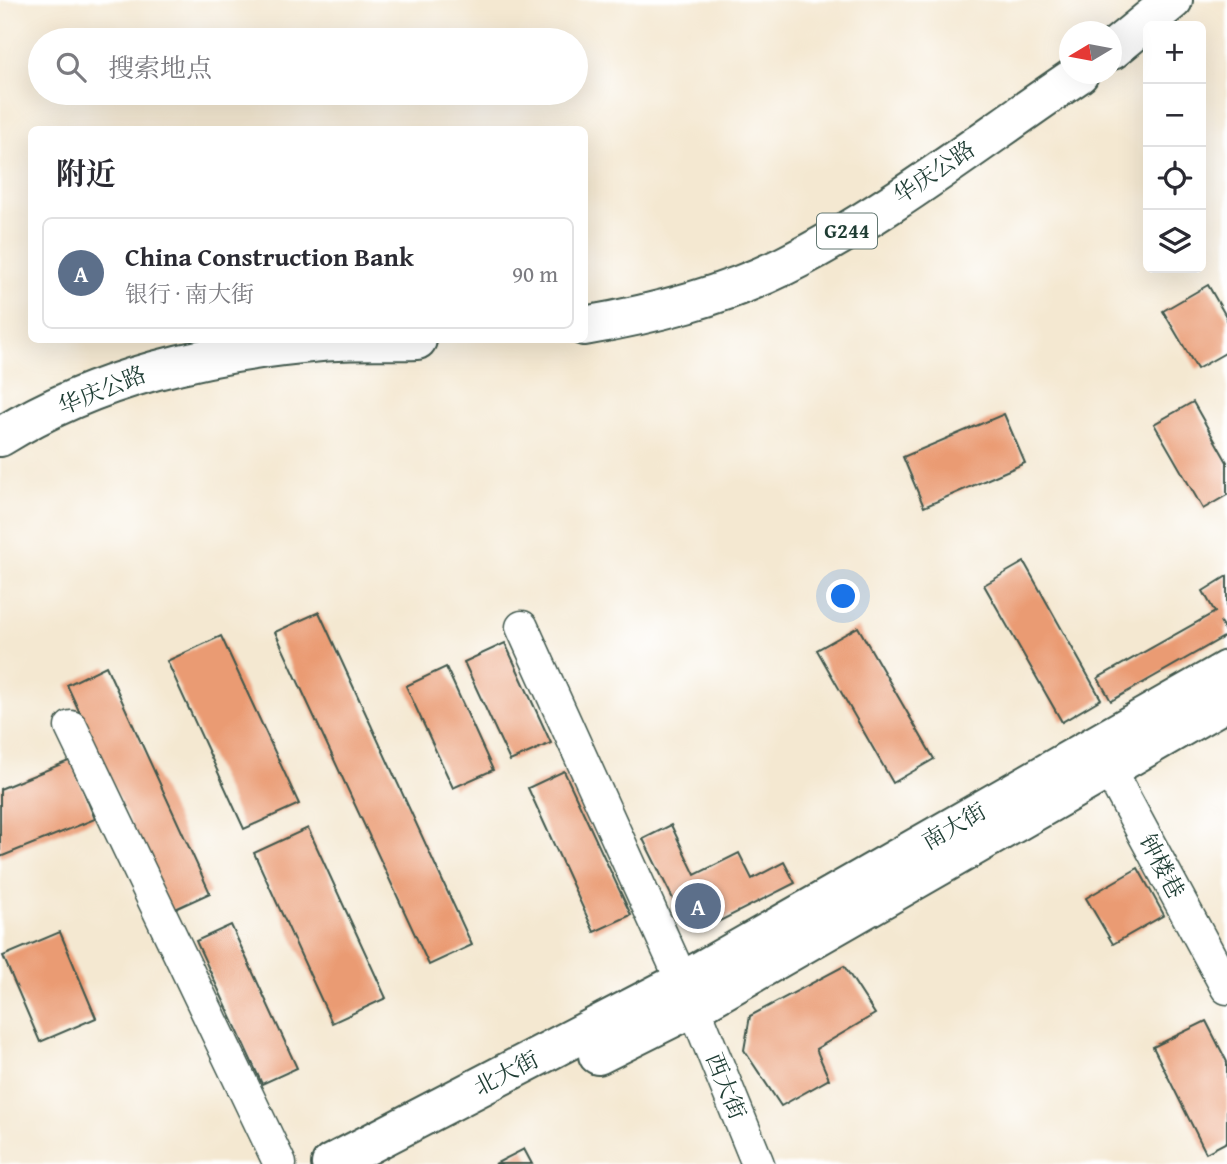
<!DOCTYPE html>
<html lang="zh">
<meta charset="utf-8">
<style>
:root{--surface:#fff;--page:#f2f2f3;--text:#2b2b33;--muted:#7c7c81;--line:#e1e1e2;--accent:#7c3aed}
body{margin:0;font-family:"Gentium Book Plus","Noto Serif SC",serif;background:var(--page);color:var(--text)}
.controls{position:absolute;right:21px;top:21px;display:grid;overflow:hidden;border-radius:10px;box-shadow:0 7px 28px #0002}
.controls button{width:63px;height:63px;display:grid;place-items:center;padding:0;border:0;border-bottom:2px solid var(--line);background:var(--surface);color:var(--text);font:35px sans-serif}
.compass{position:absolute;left:1059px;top:21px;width:63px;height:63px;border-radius:50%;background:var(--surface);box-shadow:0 7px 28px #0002;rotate:260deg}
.you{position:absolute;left:844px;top:597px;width:24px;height:24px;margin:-18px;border:5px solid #fff;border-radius:50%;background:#1a73e8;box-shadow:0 0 0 10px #1a73e833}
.badge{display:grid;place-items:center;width:46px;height:46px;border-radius:50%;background:var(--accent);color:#fff;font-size:23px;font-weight:700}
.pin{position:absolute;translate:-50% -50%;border:4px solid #fff;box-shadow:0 2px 7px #0006}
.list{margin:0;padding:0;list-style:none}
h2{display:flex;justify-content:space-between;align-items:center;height:91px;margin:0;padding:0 28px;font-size:30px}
h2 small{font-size:23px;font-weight:400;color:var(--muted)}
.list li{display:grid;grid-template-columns:46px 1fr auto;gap:21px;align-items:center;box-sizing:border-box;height:112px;margin:0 14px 14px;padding:0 14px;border:2px solid var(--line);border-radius:10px}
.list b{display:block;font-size:26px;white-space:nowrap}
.list p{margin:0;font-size:23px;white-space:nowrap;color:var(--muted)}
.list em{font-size:23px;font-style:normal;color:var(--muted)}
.icon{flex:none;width:38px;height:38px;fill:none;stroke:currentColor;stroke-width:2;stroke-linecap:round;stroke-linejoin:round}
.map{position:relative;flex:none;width:1227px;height:1164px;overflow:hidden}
.search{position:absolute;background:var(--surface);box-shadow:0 7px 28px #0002;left:28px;top:28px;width:560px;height:77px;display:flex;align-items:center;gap:18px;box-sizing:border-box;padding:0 24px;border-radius:38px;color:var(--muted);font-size:26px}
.panel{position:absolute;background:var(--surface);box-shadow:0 7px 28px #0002;left:28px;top:126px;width:560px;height:217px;border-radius:10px}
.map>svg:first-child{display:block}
.building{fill:#ea9b73}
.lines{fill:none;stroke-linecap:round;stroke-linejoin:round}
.minor-casing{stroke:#3f574c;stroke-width:35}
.major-casing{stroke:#3f574c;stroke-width:42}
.highway-casing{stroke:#3f574c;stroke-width:42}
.minor{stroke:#fff;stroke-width:32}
.major{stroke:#fff;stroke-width:38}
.highway{stroke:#fff;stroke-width:38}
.labels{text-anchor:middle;stroke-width:7;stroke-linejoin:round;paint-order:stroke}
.shield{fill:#fff;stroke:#627771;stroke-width:2}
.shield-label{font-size:21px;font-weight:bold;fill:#1f3d34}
.street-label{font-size:23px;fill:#1f3d34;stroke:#fff}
</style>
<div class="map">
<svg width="1227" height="1164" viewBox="0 0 1227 1164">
<rect width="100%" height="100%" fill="#fff"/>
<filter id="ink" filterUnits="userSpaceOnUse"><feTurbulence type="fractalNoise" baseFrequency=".0143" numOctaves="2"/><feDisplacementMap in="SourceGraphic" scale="14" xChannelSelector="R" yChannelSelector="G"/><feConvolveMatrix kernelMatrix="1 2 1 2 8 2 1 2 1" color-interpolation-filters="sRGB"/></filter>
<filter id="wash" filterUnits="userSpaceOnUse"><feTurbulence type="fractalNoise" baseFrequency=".00686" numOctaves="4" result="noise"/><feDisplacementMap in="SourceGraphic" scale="28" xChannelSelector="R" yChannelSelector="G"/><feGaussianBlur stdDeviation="1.57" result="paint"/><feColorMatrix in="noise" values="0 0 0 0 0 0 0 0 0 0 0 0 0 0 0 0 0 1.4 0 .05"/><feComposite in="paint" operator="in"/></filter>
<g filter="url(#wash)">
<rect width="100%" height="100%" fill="#f4e8d1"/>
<g id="blocks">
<!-- building -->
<g class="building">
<path d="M 1208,285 L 1227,318 L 1227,352 L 1197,369 L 1163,311 Z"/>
<path d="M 1193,402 L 1227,462 L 1227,495 L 1203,509 L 1154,424 Z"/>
<path d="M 1004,414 L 1025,463 L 924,507 L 903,457 Z"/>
<path d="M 1024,562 L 1101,699 L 1062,722 L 984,585 Z"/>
<path d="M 1227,576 L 1227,632 L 1220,622 L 1227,635 L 1111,701 L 1098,678 L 1215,612 L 1203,591 Z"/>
<path d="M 319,612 L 472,945 L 429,965 L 275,632 Z"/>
<path d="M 858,627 L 934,759 L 893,783 L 817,650 Z"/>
<path d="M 221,636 L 299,804 L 244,829 L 167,661 Z"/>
<path d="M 505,643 L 551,743 L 510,761 L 464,662 Z"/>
<path d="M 106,666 L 210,893 L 171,911 L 67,685 Z"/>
<path d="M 446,667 L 493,770 L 453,788 L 406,686 Z"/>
<path d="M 71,760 L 95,819 L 0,857 L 0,789 Z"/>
<path d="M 564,771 L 631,915 L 594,932 L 528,788 Z"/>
<path d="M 671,825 L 695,875 L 739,853 L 752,879 L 784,862 L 795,883 L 712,925 L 680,913 L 643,839 Z"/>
<path d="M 308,828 L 386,998 L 332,1023 L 254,853 Z"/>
<path d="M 1138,868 L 1164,915 L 1113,944 L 1086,898 Z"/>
<path d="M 231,925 L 297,1068 L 262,1084 L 196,941 Z"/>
<path d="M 60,932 L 96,1018 L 40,1042 L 3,956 Z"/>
<path d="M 844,966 L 875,1014 L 816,1049 L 829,1079 L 781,1106 L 744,1050 L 750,1016 Z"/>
<path d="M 1206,1021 L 1227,1062 L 1227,1142 L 1206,1153 L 1153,1047 Z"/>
<path d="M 524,1149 L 532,1164 L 495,1164 Z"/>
</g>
</g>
</g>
<g filter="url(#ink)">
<use href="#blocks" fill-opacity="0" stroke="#3f574c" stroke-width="2"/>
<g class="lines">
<!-- minor casing -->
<g class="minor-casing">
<g id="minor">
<path d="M 522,627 L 694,1007 L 758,1164"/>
<path d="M 71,727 L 280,1164"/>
<path d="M 1098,749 L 1227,988"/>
</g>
</g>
<!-- major casing -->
<g class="major-casing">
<g id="major">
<path d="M 598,1055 L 694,1007 L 1227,701"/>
<path d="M 331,1164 L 681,982 L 1227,670"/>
</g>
</g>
<!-- highway casing -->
<g class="highway-casing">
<g id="highway">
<path d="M 1112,50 L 1173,0"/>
<path d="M 584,326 C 653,314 721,297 784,266 C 885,216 985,137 1079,74"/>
<path d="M 0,437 C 97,377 208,352 321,342 C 353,339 385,341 417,340"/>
</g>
</g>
<!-- minor -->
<use href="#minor" class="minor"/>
<!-- major -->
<use href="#major" class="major"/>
<!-- highway -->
<use href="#highway" class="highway"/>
</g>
</g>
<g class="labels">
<!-- shield labels -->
<rect class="shield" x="817" y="213.5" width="60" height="35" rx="5"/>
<g class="shield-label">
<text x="847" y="238">G244</text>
</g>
<!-- street labels -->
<g class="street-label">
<text transform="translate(934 172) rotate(-34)" y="8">华庆公路</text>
<text transform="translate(102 390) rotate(-22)" y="8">华庆公路</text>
<text transform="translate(954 826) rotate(-30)" y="8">南大街</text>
<text transform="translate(1162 866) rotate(62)" y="8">钟楼巷</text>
<text transform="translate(506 1073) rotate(-27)" y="8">北大街</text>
<text transform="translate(726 1086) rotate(68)" y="8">西大街</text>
</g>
</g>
</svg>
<div class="controls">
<button>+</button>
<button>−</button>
<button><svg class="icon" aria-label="locate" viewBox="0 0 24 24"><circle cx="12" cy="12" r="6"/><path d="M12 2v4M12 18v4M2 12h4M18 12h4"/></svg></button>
<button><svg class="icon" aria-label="layers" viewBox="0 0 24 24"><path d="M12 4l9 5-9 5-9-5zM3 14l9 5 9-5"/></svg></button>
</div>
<svg class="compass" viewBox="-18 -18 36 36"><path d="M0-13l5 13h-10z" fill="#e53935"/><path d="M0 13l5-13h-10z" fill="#7c7c81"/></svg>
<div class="you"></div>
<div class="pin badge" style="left:698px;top:906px;background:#5c6f8a">A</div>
<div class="search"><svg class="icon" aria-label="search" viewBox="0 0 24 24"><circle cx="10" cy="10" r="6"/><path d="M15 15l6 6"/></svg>搜索地点</div>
<section class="panel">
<h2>附近<small></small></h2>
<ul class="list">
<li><span class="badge" style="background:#5c6f8a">A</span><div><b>China Construction Bank</b><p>银行 · 南大街</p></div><em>90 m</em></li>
</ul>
</section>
</div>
